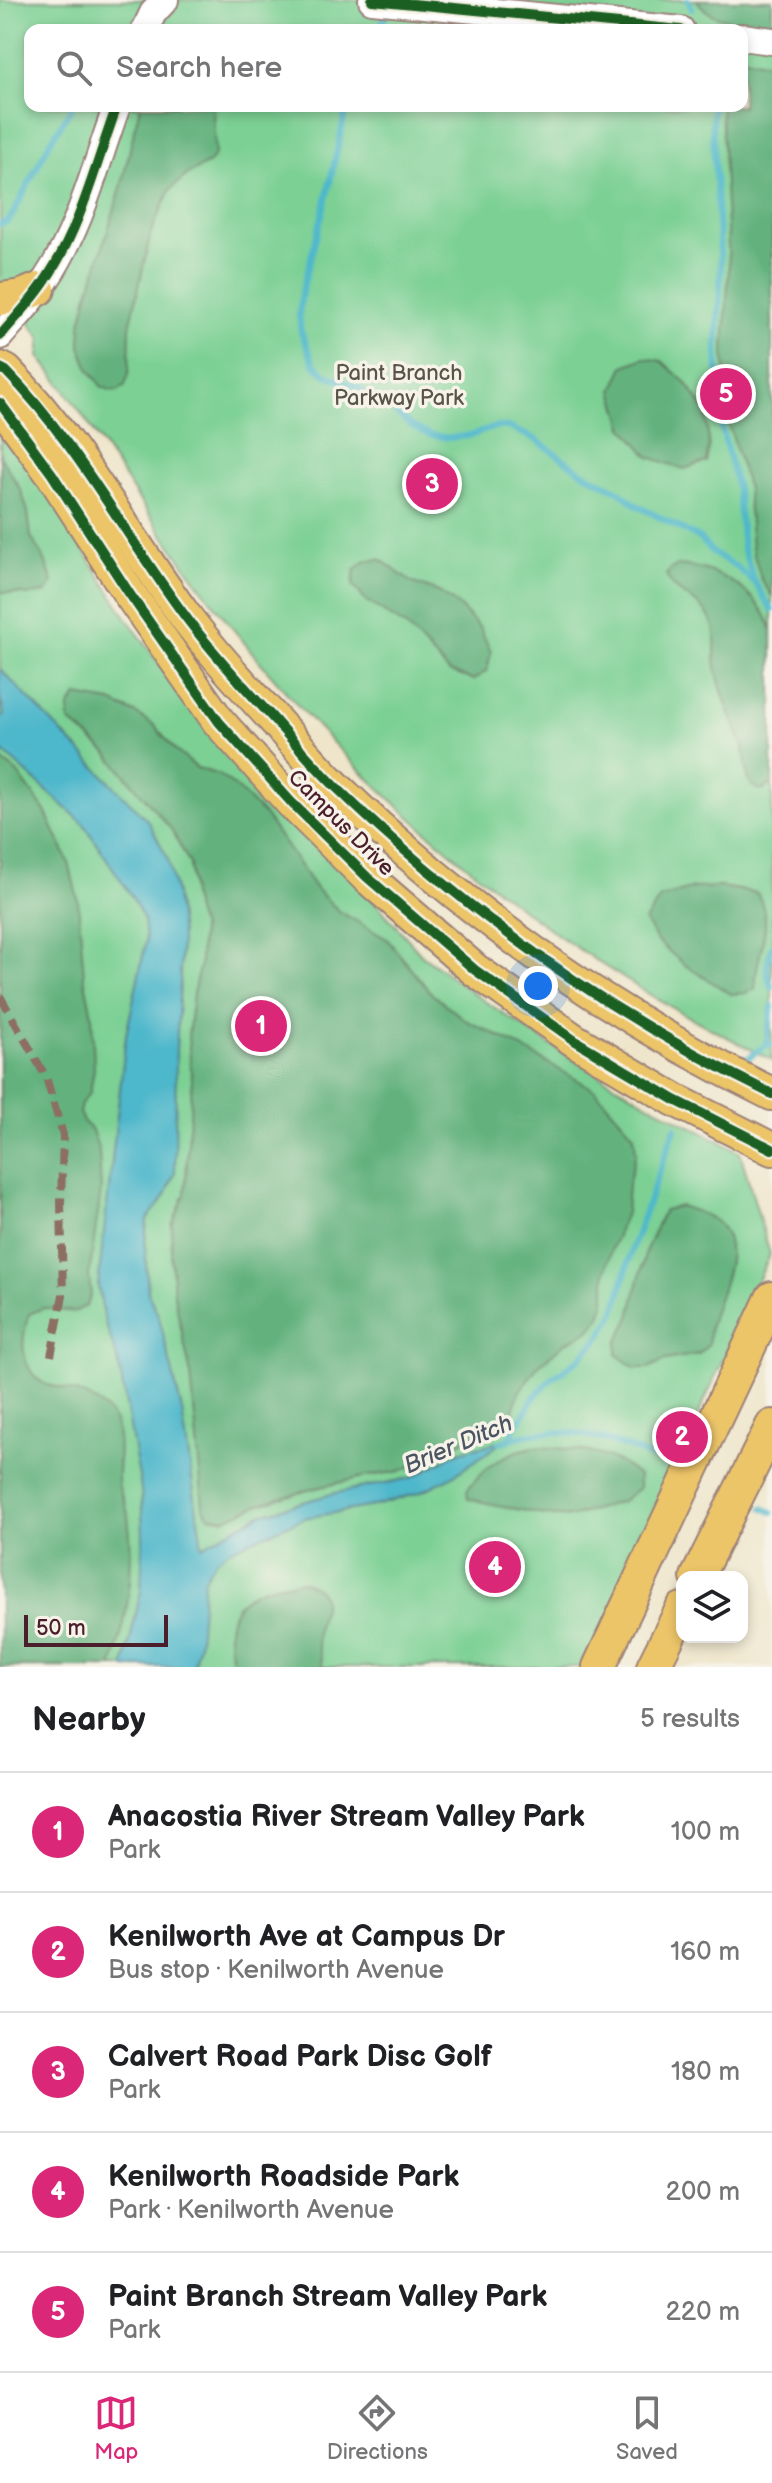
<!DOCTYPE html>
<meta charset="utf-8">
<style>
:root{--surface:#fff;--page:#f2f2f2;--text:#202124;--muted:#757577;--line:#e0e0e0;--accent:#db2777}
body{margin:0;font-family:"Balsamiq Sans",sans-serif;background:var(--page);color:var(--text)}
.controls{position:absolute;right:24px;bottom:24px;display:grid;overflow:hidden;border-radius:16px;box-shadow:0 4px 12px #0003}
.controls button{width:72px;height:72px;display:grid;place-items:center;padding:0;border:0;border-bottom:2px solid var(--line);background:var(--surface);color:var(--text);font:40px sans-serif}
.scale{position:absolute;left:24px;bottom:20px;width:144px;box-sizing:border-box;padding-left:8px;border:4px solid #4a1f2b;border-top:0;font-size:22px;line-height:28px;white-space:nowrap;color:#4a1f2b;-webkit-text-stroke:6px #f7f3e8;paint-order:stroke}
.you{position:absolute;left:538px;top:986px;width:28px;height:28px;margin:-20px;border:6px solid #fff;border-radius:50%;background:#1a73e8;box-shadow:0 0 0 12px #1a73e833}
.badge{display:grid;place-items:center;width:52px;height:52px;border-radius:50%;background:var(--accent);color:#fff;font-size:26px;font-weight:700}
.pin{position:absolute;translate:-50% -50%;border:4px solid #fff;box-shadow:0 2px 8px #0006}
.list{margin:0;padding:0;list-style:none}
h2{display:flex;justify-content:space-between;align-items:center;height:104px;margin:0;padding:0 32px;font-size:34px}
h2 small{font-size:26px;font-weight:400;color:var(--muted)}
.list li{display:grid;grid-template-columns:52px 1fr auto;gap:24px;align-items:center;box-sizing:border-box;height:120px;padding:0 32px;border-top:2px solid var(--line)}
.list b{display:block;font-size:30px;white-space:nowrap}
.list p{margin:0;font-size:26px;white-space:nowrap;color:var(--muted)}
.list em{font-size:26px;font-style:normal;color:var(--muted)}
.icon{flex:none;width:44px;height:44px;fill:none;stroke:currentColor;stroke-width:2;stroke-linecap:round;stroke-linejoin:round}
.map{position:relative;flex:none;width:772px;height:1667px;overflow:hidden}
.search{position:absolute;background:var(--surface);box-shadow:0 4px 12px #0003;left:24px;right:24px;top:24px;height:88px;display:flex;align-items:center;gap:20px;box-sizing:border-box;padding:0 28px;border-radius:16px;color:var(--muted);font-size:30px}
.sheet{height:704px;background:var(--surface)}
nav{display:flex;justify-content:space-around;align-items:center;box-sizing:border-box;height:112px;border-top:2px solid var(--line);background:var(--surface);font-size:22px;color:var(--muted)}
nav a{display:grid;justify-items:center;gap:4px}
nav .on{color:var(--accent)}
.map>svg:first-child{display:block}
.green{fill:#7bd094;stroke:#627860;stroke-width:2;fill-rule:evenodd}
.forest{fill:#64b27e;stroke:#576854;stroke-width:2}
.water{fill:#4db7cb;stroke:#4c6b7b;stroke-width:2}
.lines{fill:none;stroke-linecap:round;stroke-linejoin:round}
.stream{stroke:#4db7cb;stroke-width:6}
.minor-casing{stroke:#9c827a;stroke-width:30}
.major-casing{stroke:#9c827a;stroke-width:36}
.minor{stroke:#fff;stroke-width:26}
.major{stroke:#edc569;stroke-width:32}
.quiet{stroke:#8d6e63;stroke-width:8;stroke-dasharray:16 8;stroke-linecap:butt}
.cycleway-casing{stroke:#f7f3e8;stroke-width:15}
.cycleway{stroke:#1b5e20;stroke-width:10}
.labels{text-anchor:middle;stroke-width:7;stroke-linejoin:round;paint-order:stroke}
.park-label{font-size:22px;fill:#59544a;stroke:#f7f3e8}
.street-label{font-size:22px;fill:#4a1f2b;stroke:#f7f3e8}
.water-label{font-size:24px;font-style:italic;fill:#4b5463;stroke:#f7f3e8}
</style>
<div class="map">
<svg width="772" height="1667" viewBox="0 0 772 1667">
<rect width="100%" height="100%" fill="#f7f3e8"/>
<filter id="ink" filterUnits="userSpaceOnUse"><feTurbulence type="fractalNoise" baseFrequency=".0125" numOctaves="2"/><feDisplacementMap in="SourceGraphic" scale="16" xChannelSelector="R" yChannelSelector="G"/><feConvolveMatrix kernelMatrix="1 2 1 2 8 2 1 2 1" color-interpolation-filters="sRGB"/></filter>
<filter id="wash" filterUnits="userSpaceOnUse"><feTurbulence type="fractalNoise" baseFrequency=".006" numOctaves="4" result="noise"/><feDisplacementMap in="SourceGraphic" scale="32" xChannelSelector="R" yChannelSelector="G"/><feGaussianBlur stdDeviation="1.8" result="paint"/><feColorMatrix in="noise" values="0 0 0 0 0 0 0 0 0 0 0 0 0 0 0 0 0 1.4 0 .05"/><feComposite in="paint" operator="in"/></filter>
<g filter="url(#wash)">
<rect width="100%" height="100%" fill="#eee5ca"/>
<!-- green -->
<g class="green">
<path d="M 0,0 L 772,0 L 772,1060 C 727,1037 682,1015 639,988 C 485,894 346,771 234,630 C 204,592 175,553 148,513 C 113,461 80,408 41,359 L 39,357 L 41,338 L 0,286 ZM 30,30 L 742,30 L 742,106 L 30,106 Z"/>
<path d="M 0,424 L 42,484 L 126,617 L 174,684 L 357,882 L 422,955 L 480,998 L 564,1054 L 650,1105 L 740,1152 L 770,1254 L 586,1667 L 0,1667 Z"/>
</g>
<!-- forest -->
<g class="forest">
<path d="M 697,0 L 772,0 L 772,26 C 748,22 710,24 697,0 Z"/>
<path d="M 742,57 L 772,64 L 772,596 L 761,579 L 752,548 L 747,487 L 728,421 L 724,349 L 729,266 L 721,106 L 742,106 Z"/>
<path d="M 140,106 L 213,106 L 215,154 L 209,163 L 188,174 L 170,190 L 151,232 L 130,327 L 129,372 L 125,385 L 118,391 L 110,390 L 101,386 L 89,369 L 80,346 L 81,324 L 87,298 L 121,188 Z"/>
<path d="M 644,358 L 662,361 L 687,384 L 706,412 L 709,446 L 706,462 L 684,469 L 649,457 L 624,427 L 613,390 L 624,366 Z"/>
<path d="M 0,456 L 21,490 L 28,512 L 31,537 L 45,561 L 53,582 L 46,593 L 31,595 L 0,592 Z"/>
<path d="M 380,559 L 411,582 L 439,592 L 458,605 L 480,628 L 491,652 L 487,671 L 473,680 L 449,672 L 407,627 L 365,600 L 353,585 L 355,569 L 366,561 Z"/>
<path d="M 678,565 C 718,568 758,590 772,630 L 772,783 L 764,790 C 743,790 748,764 744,750 C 743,744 739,738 737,732 C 729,711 720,690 716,667 C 713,651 719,633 710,618 C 700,599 674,595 666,575 L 671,569 Z"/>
<path d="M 77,696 L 111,702 L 135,713 L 154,725 L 176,751 L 197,768 L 219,775 L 238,789 L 265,816 L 317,890 L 339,911 L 387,939 L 432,994 L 467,1021 L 513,1043 L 595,1090 L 634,1135 L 636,1153 L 628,1185 L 626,1213 L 612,1248 L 605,1273 L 605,1301 L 599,1319 L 588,1331 L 565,1343 L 538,1366 L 519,1392 L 511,1417 L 498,1428 L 476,1434 L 420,1463 L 400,1471 L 363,1477 L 312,1489 L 260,1504 L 225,1519 L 209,1516 L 203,1507 L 191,1375 L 174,1295 L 171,1254 L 172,1225 L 185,1194 L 192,1080 L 188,1037 L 193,993 L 200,964 L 201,929 L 192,898 L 190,864 L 171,829 L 106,752 L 69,721 L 69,707 Z"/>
<path d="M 0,759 L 17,772 L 45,811 L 69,863 L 78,900 L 84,977 L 92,1015 L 94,1069 L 90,1092 L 81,1104 L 79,1113 L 83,1121 L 92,1130 L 99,1151 L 101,1191 L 89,1276 L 91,1295 L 86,1306 L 74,1312 L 43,1308 L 29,1314 C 21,1338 19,1364 40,1381 C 44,1385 52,1386 57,1387 C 79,1392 102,1400 114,1420 C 121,1433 118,1466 118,1481 C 118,1493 127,1504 128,1516 C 135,1567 128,1619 112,1667 L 0,1667 Z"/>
<path d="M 721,887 L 757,893 C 771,917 764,937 758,963 C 756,971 756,980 755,989 L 747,993 L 731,994 L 686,966 L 657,941 L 645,921 L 660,898 L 693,888 Z"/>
<path d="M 680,1206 C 692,1210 711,1215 720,1225 C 744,1253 716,1296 710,1326 C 709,1332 709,1339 708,1345 L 699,1354 L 665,1360 L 648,1368 L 635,1368 L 617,1355 L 617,1343 L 630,1317 L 646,1250 L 664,1210 Z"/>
<path d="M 533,1447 C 569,1448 613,1450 639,1477 L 639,1488 L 622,1501 L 571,1517 L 545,1515 L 468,1499 L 467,1490 C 485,1466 504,1453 533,1447 Z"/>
<path d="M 302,1581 C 338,1594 318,1609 317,1635 C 316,1645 322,1656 322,1667 L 233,1667 C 231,1656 229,1645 229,1635 C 228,1591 268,1585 302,1581 Z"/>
</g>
<!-- water -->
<path class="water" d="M 0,669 L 149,822 L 168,859 L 176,894 L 181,933 L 180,983 L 176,1050 L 175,1172 L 166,1195 L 147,1220 L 145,1246 L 148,1293 L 159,1317 L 182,1411 L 202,1546 L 261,1514 L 335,1493 L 411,1478 L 461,1451 L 504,1441 L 453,1476 L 421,1492 L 379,1505 L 304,1518 L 229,1550 L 215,1561 L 204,1578 L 199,1643 L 193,1667 L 124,1667 L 141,1591 L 143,1536 L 141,1488 L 118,1360 L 105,1323 L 98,1286 L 126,1035 L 146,941 L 144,920 L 132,897 L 83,823 L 0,749 L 0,717 L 3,717 L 4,714 L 0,699 Z"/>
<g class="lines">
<!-- stream -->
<g class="stream">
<path d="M 688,0 L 692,9"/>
<path d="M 378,30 L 386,15"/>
<path d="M 347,106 L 325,204 L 302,291 L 299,315 L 301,332 L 314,364 L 326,375 L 358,387 L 369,396 L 383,402 L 410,425 L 429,435 L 450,438 L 473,435 L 495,427 L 508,427 L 535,439 L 580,471 L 620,492 L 636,505 L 699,538 L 714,554 L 737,567 L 755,583"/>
<path d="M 713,106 L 712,126 L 721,268 L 717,347 L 720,421 L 737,489 L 743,548 L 755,583 L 772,610"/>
<path d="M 0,224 L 8,221 L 13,214 L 50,142 L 73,106"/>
<path d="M 772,946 C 767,962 764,972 772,987"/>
<path d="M 766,1045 L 772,1006"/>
<path d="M 744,1061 L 766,1045 L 772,1044"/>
<path d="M 509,1438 L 535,1396 L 550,1380 L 580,1358 L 600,1337 L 615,1312 L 633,1245 L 675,1128"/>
<path d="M 499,1443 C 561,1419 612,1439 669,1465"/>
<path d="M 763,1508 L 772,1512"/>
</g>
</g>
</g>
<g filter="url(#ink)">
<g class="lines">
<!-- minor casing -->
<g class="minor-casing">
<g id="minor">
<path d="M 372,0 L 681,30"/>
<path d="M 145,30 L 153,13 L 165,0"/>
<path d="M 742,37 L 772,41"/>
<path d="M 0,336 C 16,317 34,299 47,278 C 81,227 96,163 117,106"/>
</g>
</g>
<!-- major casing -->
<g class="major-casing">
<g id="major">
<path d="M 0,299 L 22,296 L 39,289"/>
<path d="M 0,368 L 6,371 C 79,445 126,538 188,620 C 214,654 243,686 272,717 C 293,741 314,766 337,788 C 465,912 612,1016 772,1094"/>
<path d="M 0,403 L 52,474 L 129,593 L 219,722 L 291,802 L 367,877 L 475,970 L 574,1040 L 675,1100 L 772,1149"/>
<path d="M 697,1577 L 772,1426"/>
<path d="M 599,1667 L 772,1298"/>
<path d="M 653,1667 L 682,1609"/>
</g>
</g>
<!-- minor -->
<use href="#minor" class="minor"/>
<!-- major -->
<use href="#major" class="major"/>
<!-- quiet -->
<path class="quiet" d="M 0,996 L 46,1077 L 63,1135 L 61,1202 L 63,1295 L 51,1356"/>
<!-- cycleway casing -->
<g class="cycleway-casing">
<g id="cycleway">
<path d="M 372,0 L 681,30"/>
<path d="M 0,336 C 16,317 34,299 47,278 C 81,227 96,163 117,106"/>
<path d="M 0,368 L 6,371 C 79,445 126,538 188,620 C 214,654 243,686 272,717 C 293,741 314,766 337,788 C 465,912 612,1016 772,1094"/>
<path d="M 0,403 L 52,474 L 129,593 L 219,722 L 291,802 L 367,877 L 475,970 L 574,1040 L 675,1100 L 772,1149"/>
</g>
</g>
<!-- cycleway -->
<use href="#cycleway" class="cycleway"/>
</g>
</g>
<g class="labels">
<!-- park labels -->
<g class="park-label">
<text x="399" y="380">Paint Branch<tspan x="399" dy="25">Parkway Park</tspan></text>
</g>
<!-- street labels -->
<g class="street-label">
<text transform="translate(342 822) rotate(45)" y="8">Campus Drive</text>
</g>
<!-- water labels -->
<g class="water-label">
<text transform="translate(458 1444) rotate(-23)" y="8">Brier Ditch</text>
</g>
</g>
</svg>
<div class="controls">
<button><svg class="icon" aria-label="layers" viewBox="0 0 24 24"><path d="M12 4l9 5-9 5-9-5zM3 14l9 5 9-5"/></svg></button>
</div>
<div class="scale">50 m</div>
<div class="you"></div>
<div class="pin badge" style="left:261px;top:1026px">1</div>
<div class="pin badge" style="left:682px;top:1437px">2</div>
<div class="pin badge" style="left:432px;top:484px">3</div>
<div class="pin badge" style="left:495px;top:1567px">4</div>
<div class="pin badge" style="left:726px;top:394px">5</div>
<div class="search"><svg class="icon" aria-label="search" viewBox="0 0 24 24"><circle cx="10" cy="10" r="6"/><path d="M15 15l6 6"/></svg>Search here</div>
</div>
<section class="sheet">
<h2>Nearby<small>5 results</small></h2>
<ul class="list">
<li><span class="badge">1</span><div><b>Anacostia River Stream Valley Park</b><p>Park</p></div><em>100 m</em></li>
<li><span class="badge">2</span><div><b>Kenilworth Ave at Campus Dr</b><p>Bus stop · Kenilworth Avenue</p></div><em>160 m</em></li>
<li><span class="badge">3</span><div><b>Calvert Road Park Disc Golf</b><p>Park</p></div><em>180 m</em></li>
<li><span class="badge">4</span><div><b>Kenilworth Roadside Park</b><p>Park · Kenilworth Avenue</p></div><em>200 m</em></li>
<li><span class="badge">5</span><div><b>Paint Branch Stream Valley Park</b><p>Park</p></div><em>220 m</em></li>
</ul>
</section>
<nav>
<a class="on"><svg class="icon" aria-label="map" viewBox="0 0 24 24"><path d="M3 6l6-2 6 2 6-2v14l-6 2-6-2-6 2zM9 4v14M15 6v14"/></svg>Map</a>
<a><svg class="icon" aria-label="directions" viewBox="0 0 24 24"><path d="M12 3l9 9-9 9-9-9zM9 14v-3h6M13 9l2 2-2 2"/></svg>Directions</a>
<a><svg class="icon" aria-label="saved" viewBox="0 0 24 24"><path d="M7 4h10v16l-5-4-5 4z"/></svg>Saved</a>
</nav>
